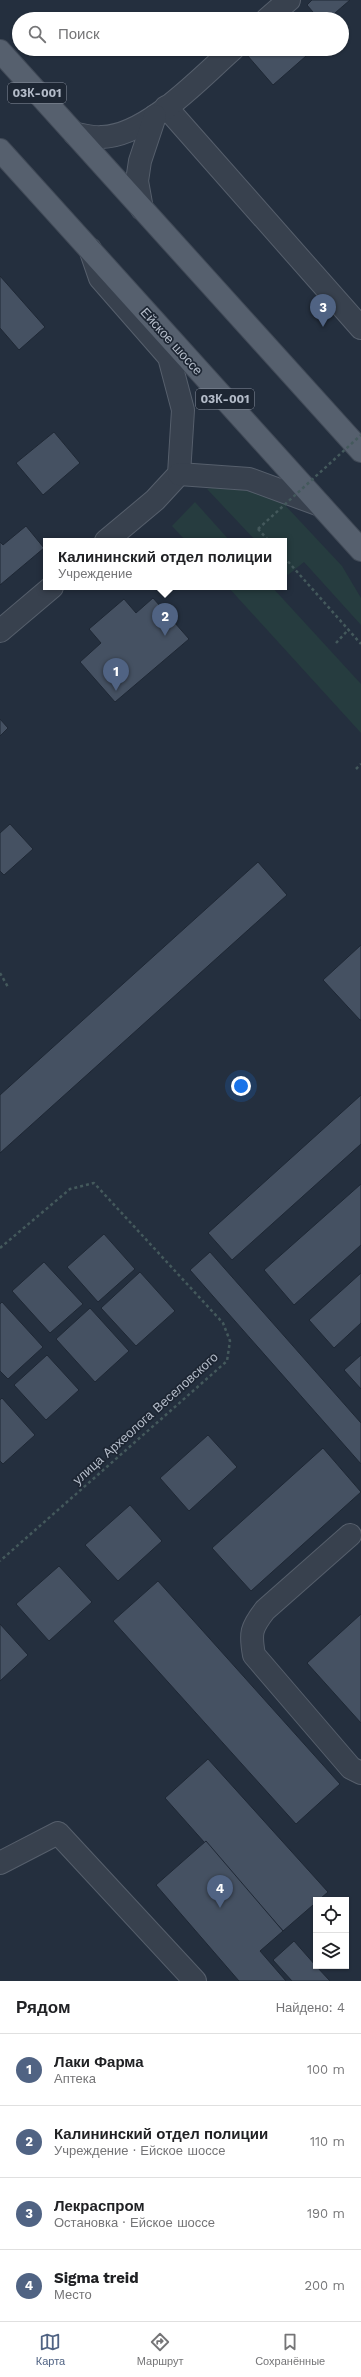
<!DOCTYPE html>
<html lang="ru">
<meta charset="utf-8">
<style>
:root{--surface:#fff;--page:#f6f6f6;--text:#202124;--muted:#757577;--line:#e0e0e0;--accent:#506383}
body{margin:0;font-family:"Work Sans",sans-serif;background:var(--page);color:var(--text)}
.controls{position:absolute;right:12px;bottom:12px;display:grid;overflow:hidden;border-radius:0px;box-shadow:0 1px 3px #0004}
.controls button{width:36px;height:36px;display:grid;place-items:center;padding:0;border:0;border-bottom:1px solid var(--line);background:var(--surface);color:var(--text);font:20px sans-serif}
.you{position:absolute;left:241px;top:1086px;width:14px;height:14px;margin:-10px;border:3px solid #fff;border-radius:50%;background:#1a73e8;box-shadow:0 0 0 6px #1a73e833}
.badge{display:grid;place-items:center;width:26px;height:26px;border-radius:50%;background:var(--accent);color:#fff;font-size:13px;font-weight:700}
.pin{position:absolute;translate:-50% -33px;filter:drop-shadow(0 1px 2px #0008)}
.pin::after{content:'';position:absolute;top:21px;width:14px;height:12px;background:inherit;clip-path:polygon(0 0,100% 0,50% 100%)}
.popup{position:absolute;left:43px;top:538px;width:244px;height:52px;box-sizing:border-box;display:grid;place-content:center;border-radius:0px;background:var(--surface);filter:drop-shadow(0 1px 3px #0005);font-size:13px;white-space:nowrap;color:var(--muted)}
.popup b{font-size:15px;color:var(--text)}
.popup::after{content:'';position:absolute;left:50%;top:100%;margin-left:-8px;border:8px solid transparent;border-top-color:var(--surface)}
.list{margin:0;padding:0;list-style:none}
h2{display:flex;justify-content:space-between;align-items:center;height:52px;margin:0;padding:0 16px;font-size:17px}
h2 small{font-size:13px;font-weight:400;color:var(--muted)}
.list li{display:grid;grid-template-columns:26px 1fr auto;gap:12px;align-items:center;box-sizing:border-box;height:72px;padding:0 16px;border-top:1px solid var(--line)}
.list b{display:block;font-size:15px;white-space:nowrap}
.list p{margin:0;font-size:13px;white-space:nowrap;color:var(--muted)}
.list em{font-size:13px;font-style:normal;color:var(--muted)}
.icon{flex:none;width:22px;height:22px;fill:none;stroke:currentColor;stroke-width:2;stroke-linecap:round;stroke-linejoin:round}
.map{position:relative;flex:none;width:361px;height:1981px;overflow:hidden}
.search{position:absolute;background:var(--surface);box-shadow:0 1px 3px #0004;left:12px;right:12px;top:12px;height:44px;display:flex;align-items:center;gap:10px;box-sizing:border-box;padding:0 14px;border-radius:22px;color:var(--muted);font-size:15px}
.sheet{height:340px;background:var(--surface)}
nav{display:flex;justify-content:space-around;align-items:center;box-sizing:border-box;height:56px;border-top:1px solid var(--line);background:var(--surface);font-size:11px;color:var(--muted)}
nav a{display:grid;justify-items:center;gap:2px}
nav .on{color:var(--accent)}
.map>svg:first-child{display:block}
.green{fill:#263c3f}
.building{fill:#455162;stroke:#1f2835}
.lines{fill:none;stroke-linecap:round;stroke-linejoin:round}
.minor-casing{stroke:#565f6c;stroke-width:24}
.major-casing{stroke:#414a57;stroke-width:24}
.path{stroke:#44595c;stroke-width:2.5;stroke-dasharray:3 3;stroke-linecap:butt}
.minor{stroke:#38414e;stroke-width:22}
.major{stroke:#56606e;stroke-width:22}
.path-bridge{stroke:#44595c;stroke-width:2.5;stroke-dasharray:3 3;stroke-linecap:butt}
.labels{text-anchor:middle;stroke-width:3.5;stroke-linejoin:round;paint-order:stroke}
.shield{fill:#1d2633;stroke:#878f9c;stroke-width:1}
.shield-label{font-size:12px;font-weight:bold;fill:#b4bcc9}
.street-label{font-size:13px;fill:#b4bcc9;stroke:#1d2633}
</style>
<div class="map">
<svg width="361" height="1981" viewBox="0 0 361 1981">
<rect width="100%" height="100%" fill="#242f3e"/>
<!-- green -->
<g class="green">
<path d="M 222,486 L 263,494 L 284,504 L 342,566 L 361,598 L 361,625 L 304,562 L 288,575 L 284,570 L 284,541 L 256,541 L 207,489 Z"/>
<path d="M 195,502 L 230,541 L 186,541 L 172,526 Z"/>
<path d="M 228,587 L 272,587 L 361,684 L 361,733 Z"/>
</g>
<!-- building -->
<g class="building">
<path d="M 312,0 L 350,0 L 328,19 L 319,19 L 307,5 Z"/>
<path d="M 254,49 L 314,49 L 273,85 L 247,55 Z"/>
<path d="M 0,276 L 45,327 L 19,350 L 0,328 Z"/>
<path d="M 54,432 L 80,463 L 43,495 L 16,463 Z"/>
<path d="M 26,526 L 44,548 L 0,585 L 0,542 L 3,545 Z"/>
<path d="M 153,598 L 189,639 L 115,702 L 80,662 L 101,643 L 89,629 L 124,599 L 136,613 Z"/>
<path d="M 0,719 L 8,728 L 0,736 Z"/>
<path d="M 10,824 L 33,849 L 4,875 L 0,871 L 0,833 Z"/>
<path d="M 258,862 L 287,895 L 0,1153 L 0,1095 Z"/>
<path d="M 361,945 L 361,1020 L 360,1020 L 323,980 Z"/>
<path d="M 361,1095 L 361,1144 L 232,1260 L 208,1233 Z"/>
<path d="M 361,1184 L 361,1245 L 294,1305 L 264,1270 Z"/>
<path d="M 104,1234 L 135,1269 L 98,1302 L 67,1267 Z"/>
<path d="M 210,1252 L 361,1423 L 361,1464 L 190,1270 Z"/>
<path d="M 44,1262 L 83,1304 L 50,1333 L 12,1291 Z"/>
<path d="M 140,1272 L 175,1311 L 136,1346 L 101,1308 Z"/>
<path d="M 361,1273 L 361,1323 L 334,1348 L 309,1320 Z"/>
<path d="M 2,1302 L 43,1347 L 8,1379 L 0,1371 L 0,1304 Z"/>
<path d="M 90,1308 L 129,1351 L 95,1382 L 56,1339 Z"/>
<path d="M 47,1355 L 79,1390 L 46,1420 L 14,1385 Z"/>
<path d="M 361,1355 L 361,1389 L 344,1370 Z"/>
<path d="M 2,1398 L 35,1435 L 3,1464 L 0,1461 L 0,1400 Z"/>
<path d="M 208,1435 L 237,1467 L 189,1511 L 160,1478 Z"/>
<path d="M 323,1448 L 361,1492 L 251,1591 L 212,1548 Z"/>
<path d="M 130,1505 L 162,1541 L 118,1581 L 85,1545 Z"/>
<path d="M 59,1566 L 92,1602 L 49,1641 L 16,1604 Z"/>
<path d="M 158,1581 L 340,1784 L 296,1824 L 113,1621 Z"/>
<path d="M 361,1614 L 361,1723 L 307,1663 Z"/>
<path d="M 0,1624 L 28,1655 L 0,1681 Z"/>
<path d="M 208,1759 L 328,1892 L 283,1931 L 165,1798 Z"/>
<path d="M 206,1841 L 283,1931 L 260,1951 L 286,1981 L 239,1981 L 156,1885 Z"/>
<path d="M 294,1941 L 316,1966 L 330,1981 L 292,1981 L 273,1960 Z"/>
</g>
<g class="lines">
<!-- minor casing -->
<g class="minor-casing">
<g id="minor">
<path d="M 267,19 L 289,0"/>
<path d="M 166,107 L 361,328"/>
<path d="M 75,134 C 84,135 94,138 102,137 C 147,136 200,78 233,49"/>
<path d="M 142,209 L 137,181 L 140,161 L 155,116"/>
<path d="M 90,249 L 100,278 L 169,357 L 183,410 L 179,474 L 155,500 L 106,541"/>
<path d="M 179,474 L 249,479 L 320,505"/>
<path d="M 0,631 L 52,587"/>
<path d="M 350,1535 L 265,1610 C 251,1628 250,1633 254,1655 L 351,1768 L 361,1773"/>
<path d="M 0,1863 L 58,1833 L 195,1981"/>
</g>
</g>
<!-- major casing -->
<g class="major-casing">
<g id="major">
<path d="M 0,51 L 361,451"/>
<path d="M 0,150 L 361,550"/>
</g>
</g>
<!-- path -->
<g class="path">
<path d="M 258,529 L 269,541"/>
<path d="M 284,557 L 361,644"/>
<path d="M 336,643 L 349,629"/>
<path d="M 356,769 L 361,764"/>
<path d="M 0,973 L 8,987"/>
<path d="M 0,1248 L 70,1189 L 94,1183 L 223,1323 L 230,1341 L 227,1361 L 0,1561"/>
</g>
<!-- minor -->
<use href="#minor" class="minor"/>
<!-- major -->
<use href="#major" class="major"/>
<!-- path-bridge -->
<path class="path-bridge" d="M 258,529 L 361,435"/>
</g>
<g class="labels">
<!-- shield labels -->
<g class="shield">
<rect x="8" y="83" width="58" height="20" rx="3"/>
<rect x="196" y="389" width="58" height="20" rx="3"/>
</g>
<g class="shield-label">
<text x="37" y="97">03К-001</text>
<text x="225" y="403">03К-001</text>
</g>
<!-- street labels -->
<g class="street-label">
<text transform="translate(172 341) rotate(48)" y="5">Ейское шоссе</text>
<text transform="translate(145 1418) rotate(-42)" y="5">улица Археолога Веселовского</text>
</g>
</g>
</svg>
<div class="controls">
<button><svg class="icon" aria-label="locate" viewBox="0 0 24 24"><circle cx="12" cy="12" r="6"/><path d="M12 2v4M12 18v4M2 12h4M18 12h4"/></svg></button>
<button><svg class="icon" aria-label="layers" viewBox="0 0 24 24"><path d="M12 4l9 5-9 5-9-5zM3 14l9 5 9-5"/></svg></button>
</div>
<div class="you"></div>
<div class="pin badge" style="left:116px;top:691px">1</div>
<div class="pin badge" style="left:165px;top:636px">2</div>
<div class="popup"><b>Калининский отдел полиции</b>Учреждение</div>
<div class="pin badge" style="left:323px;top:327px">3</div>
<div class="pin badge" style="left:220px;top:1908px">4</div>
<div class="search"><svg class="icon" aria-label="search" viewBox="0 0 24 24"><circle cx="10" cy="10" r="6"/><path d="M15 15l6 6"/></svg>Поиск</div>
</div>
<section class="sheet">
<h2>Рядом<small>Найдено: 4</small></h2>
<ul class="list">
<li><span class="badge">1</span><div><b>Лаки Фарма</b><p>Аптека</p></div><em>100 m</em></li>
<li><span class="badge">2</span><div><b>Калининский отдел полиции</b><p>Учреждение · Ейское шоссе</p></div><em>110 m</em></li>
<li><span class="badge">3</span><div><b>Лекраспром</b><p>Остановка · Ейское шоссе</p></div><em>190 m</em></li>
<li><span class="badge">4</span><div><b>Sigma treid</b><p>Место</p></div><em>200 m</em></li>
</ul>
</section>
<nav>
<a class="on"><svg class="icon" aria-label="map" viewBox="0 0 24 24"><path d="M3 6l6-2 6 2 6-2v14l-6 2-6-2-6 2zM9 4v14M15 6v14"/></svg>Карта</a>
<a><svg class="icon" aria-label="directions" viewBox="0 0 24 24"><path d="M12 3l9 9-9 9-9-9zM9 14v-3h6M13 9l2 2-2 2"/></svg>Маршрут</a>
<a><svg class="icon" aria-label="saved" viewBox="0 0 24 24"><path d="M7 4h10v16l-5-4-5 4z"/></svg>Сохранённые</a>
</nav>
